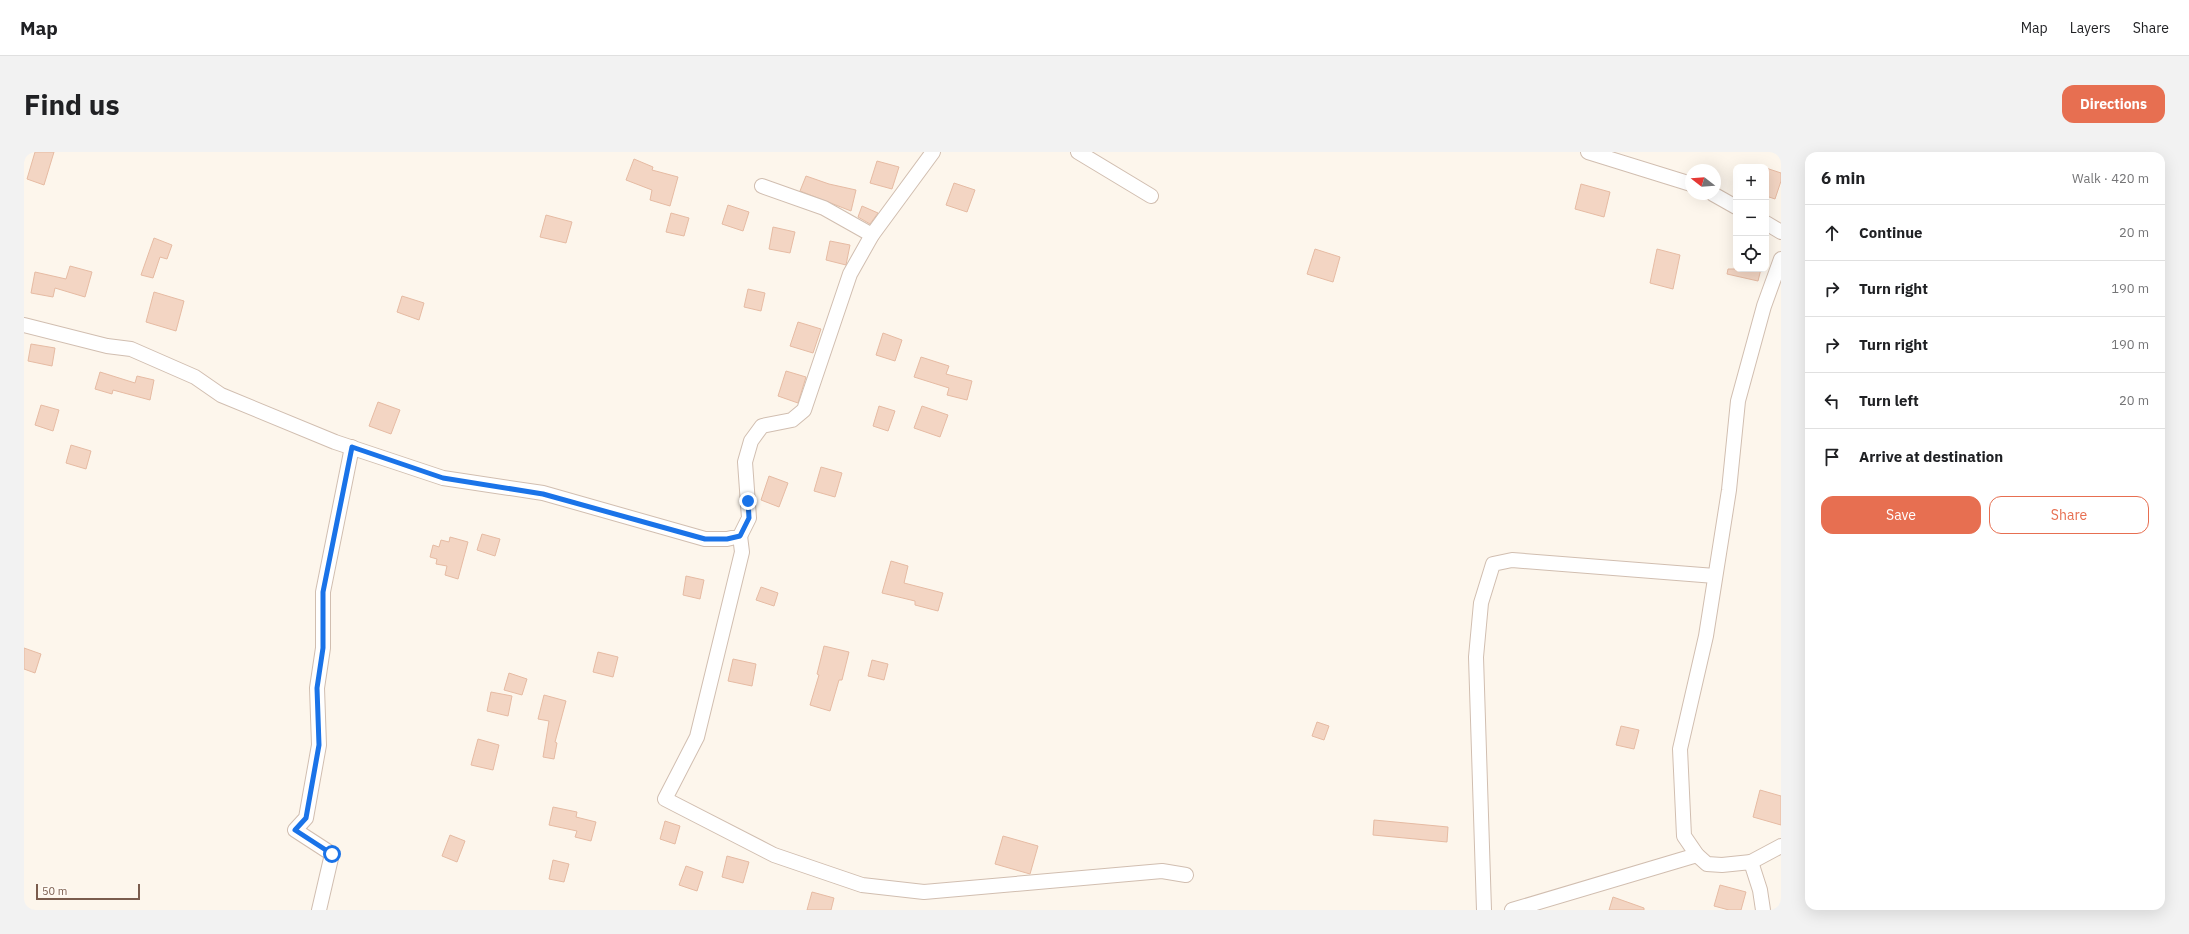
<!DOCTYPE html>
<meta charset="utf-8">
<style>
:root{--surface:#fff;--page:#f2f2f2;--text:#202124;--muted:#757577;--line:#e0e0e0;--accent:#e76f51}
body{margin:0;font-family:"IBM Plex Sans",sans-serif;background:var(--page);color:var(--text)}
.controls{position:absolute;right:12px;top:12px;display:grid;overflow:hidden;border-radius:8px;box-shadow:0 4px 16px #0002}
.controls button{width:36px;height:36px;display:grid;place-items:center;padding:0;border:0;border-bottom:1px solid var(--line);background:var(--surface);color:var(--text);font:20px sans-serif}
.compass{position:absolute;left:1661px;top:12px;width:36px;height:36px;border-radius:50%;background:var(--surface);box-shadow:0 4px 16px #0002;rotate:287deg}
.scale{position:absolute;left:12px;bottom:10px;width:104px;box-sizing:border-box;padding-left:4px;border:2px solid #7a5c4d;border-top:0;font-size:11px;line-height:14px;white-space:nowrap;color:#7a5c4d;-webkit-text-stroke:3px #fffaf3;paint-order:stroke}
.stop{position:absolute;width:12px;height:12px;margin:-9px;border:3px solid #1a73e8;border-radius:50%;background:#fff}
.stop.end{background:#1a73e8;border-color:#fff;box-shadow:0 1px 4px #0008}
.list{margin:0;padding:0;list-style:none}
h2{display:flex;justify-content:space-between;align-items:center;height:52px;margin:0;padding:0 16px;font-size:17px}
h2 small{font-size:13px;font-weight:400;color:var(--muted)}
.list li{display:grid;grid-template-columns:26px 1fr auto;gap:12px;align-items:center;box-sizing:border-box;height:56px;padding:0 16px;border-top:1px solid var(--line)}
.list b{display:block;font-size:15px;white-space:nowrap}
.list em{font-size:13px;font-style:normal;color:var(--muted)}
.actions{display:flex;gap:8px;padding:12px 16px}
.actions a{flex:1;padding:9px 0;border:1px solid var(--accent);border-radius:12px;text-align:center;font-size:14px;color:var(--accent)}
.actions .main{background:var(--accent);color:#fff}
.icon{flex:none;width:22px;height:22px;fill:none;stroke:currentColor;stroke-width:2;stroke-linecap:round;stroke-linejoin:round}
.map{position:relative;flex:none;width:1757px;height:758px;overflow:hidden;border-radius:12px}
header{display:flex;align-items:center;gap:24px;box-sizing:border-box;height:56px;padding:0 20px;background:var(--surface);border-bottom:1px solid var(--line)}
header strong{font-size:19px}
nav{display:flex;gap:22px;margin-inline-start:auto;font-size:14px}
.intro{display:flex;align-items:center;justify-content:space-between;box-sizing:border-box;height:96px;padding:0 24px}
h1{margin:0;font-size:28px}
.button{padding:10px 18px;border-radius:12px;background:var(--accent);color:#fff;font-size:14px;font-weight:700}
main{display:flex;gap:24px;padding:0 24px}
aside{flex:1;background:var(--surface);border-radius:12px;box-shadow:0 4px 16px #0002}
.map>svg:first-child{display:block}
.building{fill:#f3d5c3;stroke:#e6bba3}
.lines{fill:none;stroke-linecap:round;stroke-linejoin:round}
.minor-casing{stroke:#d1beb0;stroke-width:16}
.minor{stroke:#fff;stroke-width:14}
.route{stroke:#1a73e8;stroke-width:5}
</style>
<header>
<strong>Map</strong>
<nav><a>Map</a><a>Layers</a><a>Share</a></nav>
</header>
<div class="intro"><h1>Find us</h1><a class="button">Directions</a></div>
<main>
<div class="map">
<svg width="1757" height="758" viewBox="0 0 1757 758">
<rect width="100%" height="100%" fill="#fdf6ec"/>
<!-- building -->
<g class="building">
<path d="M 11,0 L 30,0 L 20,33 L 3,27 Z"/>
<path d="M 610,7 L 629,15 L 628,18 L 654,25 L 646,54 L 626,48 L 628,38 L 602,28 Z"/>
<path d="M 853,9 L 875,15 L 868,37 L 846,31 Z"/>
<path d="M 1742,16 L 1757,21 L 1757,29 L 1751,47 L 1742,44 Z"/>
<path d="M 782,24 L 805,32 L 832,38 L 827,59 L 776,39 Z"/>
<path d="M 930,31 L 951,38 L 943,60 L 922,53 Z"/>
<path d="M 1557,32 L 1586,40 L 1580,65 L 1551,57 Z"/>
<path d="M 704,53 L 725,60 L 719,79 L 698,72 Z"/>
<path d="M 838,54 L 854,61 L 846,72 L 834,65 Z"/>
<path d="M 647,61 L 665,66 L 660,84 L 642,80 Z"/>
<path d="M 522,63 L 548,70 L 542,91 L 516,85 Z"/>
<path d="M 749,75 L 771,80 L 766,101 L 745,97 Z"/>
<path d="M 130,86 L 148,93 L 143,107 L 136,105 L 129,126 L 117,123 Z"/>
<path d="M 806,89 L 826,93 L 822,113 L 802,108 Z"/>
<path d="M 1291,97 L 1316,105 L 1309,130 L 1283,122 Z"/>
<path d="M 1633,97 L 1656,103 L 1649,137 L 1626,131 Z"/>
<path d="M 46,114 L 68,120 L 61,145 L 31,136 L 29,145 L 7,141 L 11,120 L 42,127 Z"/>
<path d="M 1704,117 L 1737,117 L 1734,129 L 1703,122 Z"/>
<path d="M 724,137 L 741,141 L 737,159 L 720,155 Z"/>
<path d="M 130,140 L 160,149 L 152,179 L 122,170 Z"/>
<path d="M 378,144 L 400,151 L 395,168 L 373,160 Z"/>
<path d="M 774,170 L 797,177 L 789,201 L 766,194 Z"/>
<path d="M 859,181 L 878,188 L 871,209 L 852,203 Z"/>
<path d="M 7,192 L 31,196 L 28,214 L 4,209 Z"/>
<path d="M 897,205 L 925,214 L 922,222 L 948,229 L 943,248 L 923,243 L 925,236 L 890,225 Z"/>
<path d="M 762,219 L 782,225 L 774,251 L 754,244 Z"/>
<path d="M 76,220 L 111,231 L 113,224 L 130,228 L 126,248 L 89,238 L 88,242 L 71,237 Z"/>
<path d="M 354,250 L 376,258 L 367,282 L 345,274 Z"/>
<path d="M 17,253 L 35,258 L 29,279 L 11,273 Z"/>
<path d="M 855,254 L 871,259 L 864,279 L 849,274 Z"/>
<path d="M 898,254 L 924,263 L 916,285 L 890,276 Z"/>
<path d="M 47,293 L 67,299 L 62,317 L 42,311 Z"/>
<path d="M 797,315 L 818,321 L 811,345 L 790,339 Z"/>
<path d="M 745,324 L 764,331 L 755,355 L 737,348 Z"/>
<path d="M 458,382 L 476,387 L 471,404 L 453,398 Z"/>
<path d="M 426,385 L 444,390 L 434,427 L 421,423 L 423,414 L 412,412 L 413,407 L 406,405 L 409,393 L 415,395 L 417,388 L 425,390 Z"/>
<path d="M 867,409 L 884,414 L 880,431 L 919,441 L 914,459 L 891,453 L 891,449 L 858,441 Z"/>
<path d="M 662,424 L 680,428 L 676,447 L 659,443 Z"/>
<path d="M 737,435 L 754,441 L 750,454 L 732,448 Z"/>
<path d="M 800,494 L 825,500 L 818,528 L 815,528 L 806,559 L 786,553 L 795,523 L 793,522 Z"/>
<path d="M 0,496 L 17,502 L 11,521 L 0,517 Z"/>
<path d="M 574,500 L 594,505 L 589,525 L 569,520 Z"/>
<path d="M 709,507 L 732,512 L 728,534 L 704,529 Z"/>
<path d="M 848,508 L 864,512 L 860,528 L 844,524 Z"/>
<path d="M 485,521 L 503,527 L 498,543 L 480,538 Z"/>
<path d="M 467,540 L 488,544 L 484,564 L 463,559 Z"/>
<path d="M 520,543 L 542,549 L 531,590 L 533,591 L 530,607 L 519,605 L 525,569 L 514,567 Z"/>
<path d="M 1293,570 L 1305,574 L 1300,588 L 1288,584 Z"/>
<path d="M 1597,574 L 1615,578 L 1610,597 L 1592,593 Z"/>
<path d="M 454,587 L 475,593 L 469,618 L 447,613 Z"/>
<path d="M 1736,638 L 1757,644 L 1757,673 L 1729,665 Z"/>
<path d="M 529,655 L 553,660 L 552,665 L 572,670 L 567,689 L 551,685 L 553,679 L 525,673 Z"/>
<path d="M 1350,668 L 1424,675 L 1423,690 L 1349,683 Z"/>
<path d="M 641,669 L 656,674 L 651,692 L 636,687 Z"/>
<path d="M 426,683 L 441,689 L 433,710 L 418,704 Z"/>
<path d="M 979,684 L 1014,694 L 1006,722 L 971,712 Z"/>
<path d="M 703,704 L 725,710 L 719,731 L 698,725 Z"/>
<path d="M 529,708 L 545,712 L 540,730 L 525,727 Z"/>
<path d="M 662,714 L 679,720 L 673,739 L 655,733 Z"/>
<path d="M 1696,733 L 1722,740 L 1717,758 L 1705,758 L 1690,754 Z"/>
<path d="M 788,740 L 810,746 L 807,758 L 783,758 Z"/>
<path d="M 1589,745 L 1620,756 L 1620,758 L 1585,758 Z"/>
</g>
<g class="lines">
<!-- minor casing -->
<g class="minor-casing">
<g id="minor">
<path d="M 1054,0 L 1127,44"/>
<path d="M 1564,0 L 1667,32"/>
<path d="M 738,34 L 800,56 L 848,83"/>
<path d="M 1689,42 L 1712,55"/>
<path d="M 1742,71 L 1757,80"/>
<path d="M 0,173 L 83,194 L 107,197 L 171,225 L 197,243 L 311,290 L 419,326 L 519,341 L 681,387 L 703,387 L 716,384 L 725,366 L 721,310 L 727,289 L 738,274 L 768,268 L 780,258 L 826,122 L 848,83 L 909,0"/>
<path d="M 716,384 L 718,400 L 673,585 L 641,647 L 750,703 L 838,733 L 900,740 L 1138,719 L 1162,723"/>
<path d="M 1727,710 L 1757,694"/>
<path d="M 295,758 L 308,702 L 271,678 L 282,666 L 295,593 L 293,536 L 299,496 L 299,440 L 328,295"/>
<path d="M 1460,758 L 1452,505 L 1457,451 L 1469,412 L 1488,408 L 1691,424"/>
<path d="M 1488,758 L 1673,703"/>
<path d="M 1739,758 L 1736,738 L 1727,710 L 1698,713 L 1683,712 L 1673,703 L 1660,684 L 1656,597 L 1682,484 L 1705,338 L 1714,249 L 1740,154 L 1757,107"/>
</g>
</g>
<!-- minor -->
<use href="#minor" class="minor"/>
</g>
<g class="lines">
<!-- route -->
<path class="route" d="M 308,702 L 271,678 L 282,666 L 295,593 L 293,536 L 299,496 L 299,440 L 328,295 L 419,326 L 519,342 L 681,387 L 703,387 L 716,384 L 725,366 L 724,349"/>
</g>
</svg>
<div class="controls">
<button>+</button>
<button>−</button>
<button><svg class="icon" aria-label="locate" viewBox="0 0 24 24"><circle cx="12" cy="12" r="6"/><path d="M12 2v4M12 18v4M2 12h4M18 12h4"/></svg></button>
</div>
<svg class="compass" viewBox="-18 -18 36 36"><path d="M0-13l5 13h-10z" fill="#e53935"/><path d="M0 13l5-13h-10z" fill="#757577"/></svg>
<div class="scale">50 m</div>
<div class="stop" style="left:308px;top:702px"></div>
<div class="stop end" style="left:724px;top:349px"></div>
</div>
<aside>
<h2>6 min<small>Walk · 420 m</small></h2>
<ul class="list">
<li><svg class="icon" aria-label="ahead" viewBox="0 0 24 24"><path d="M12 20V5M6 11l6-6 6 6"/></svg><div><b>Continue</b></div><em>20 m</em></li>
<li><svg class="icon" aria-label="right" viewBox="0 0 24 24"><path d="M7 20v-9h11M14 6l5 5-5 5"/></svg><div><b>Turn right</b></div><em>190 m</em></li>
<li><svg class="icon" aria-label="right" viewBox="0 0 24 24"><path d="M7 20v-9h11M14 6l5 5-5 5"/></svg><div><b>Turn right</b></div><em>190 m</em></li>
<li><svg class="icon" aria-label="left" viewBox="0 0 24 24"><path d="M17 20v-9H6M10 6l-5 5 5 5"/></svg><div><b>Turn left</b></div><em>20 m</em></li>
<li><svg class="icon" aria-label="arrive" viewBox="0 0 24 24"><path d="M6 21V4h12l-3 4 3 4H6"/></svg><div><b>Arrive at destination</b></div></li>
</ul>
<div class="actions"><a class="main">Save</a><a>Share</a></div>
</aside>
</main>
